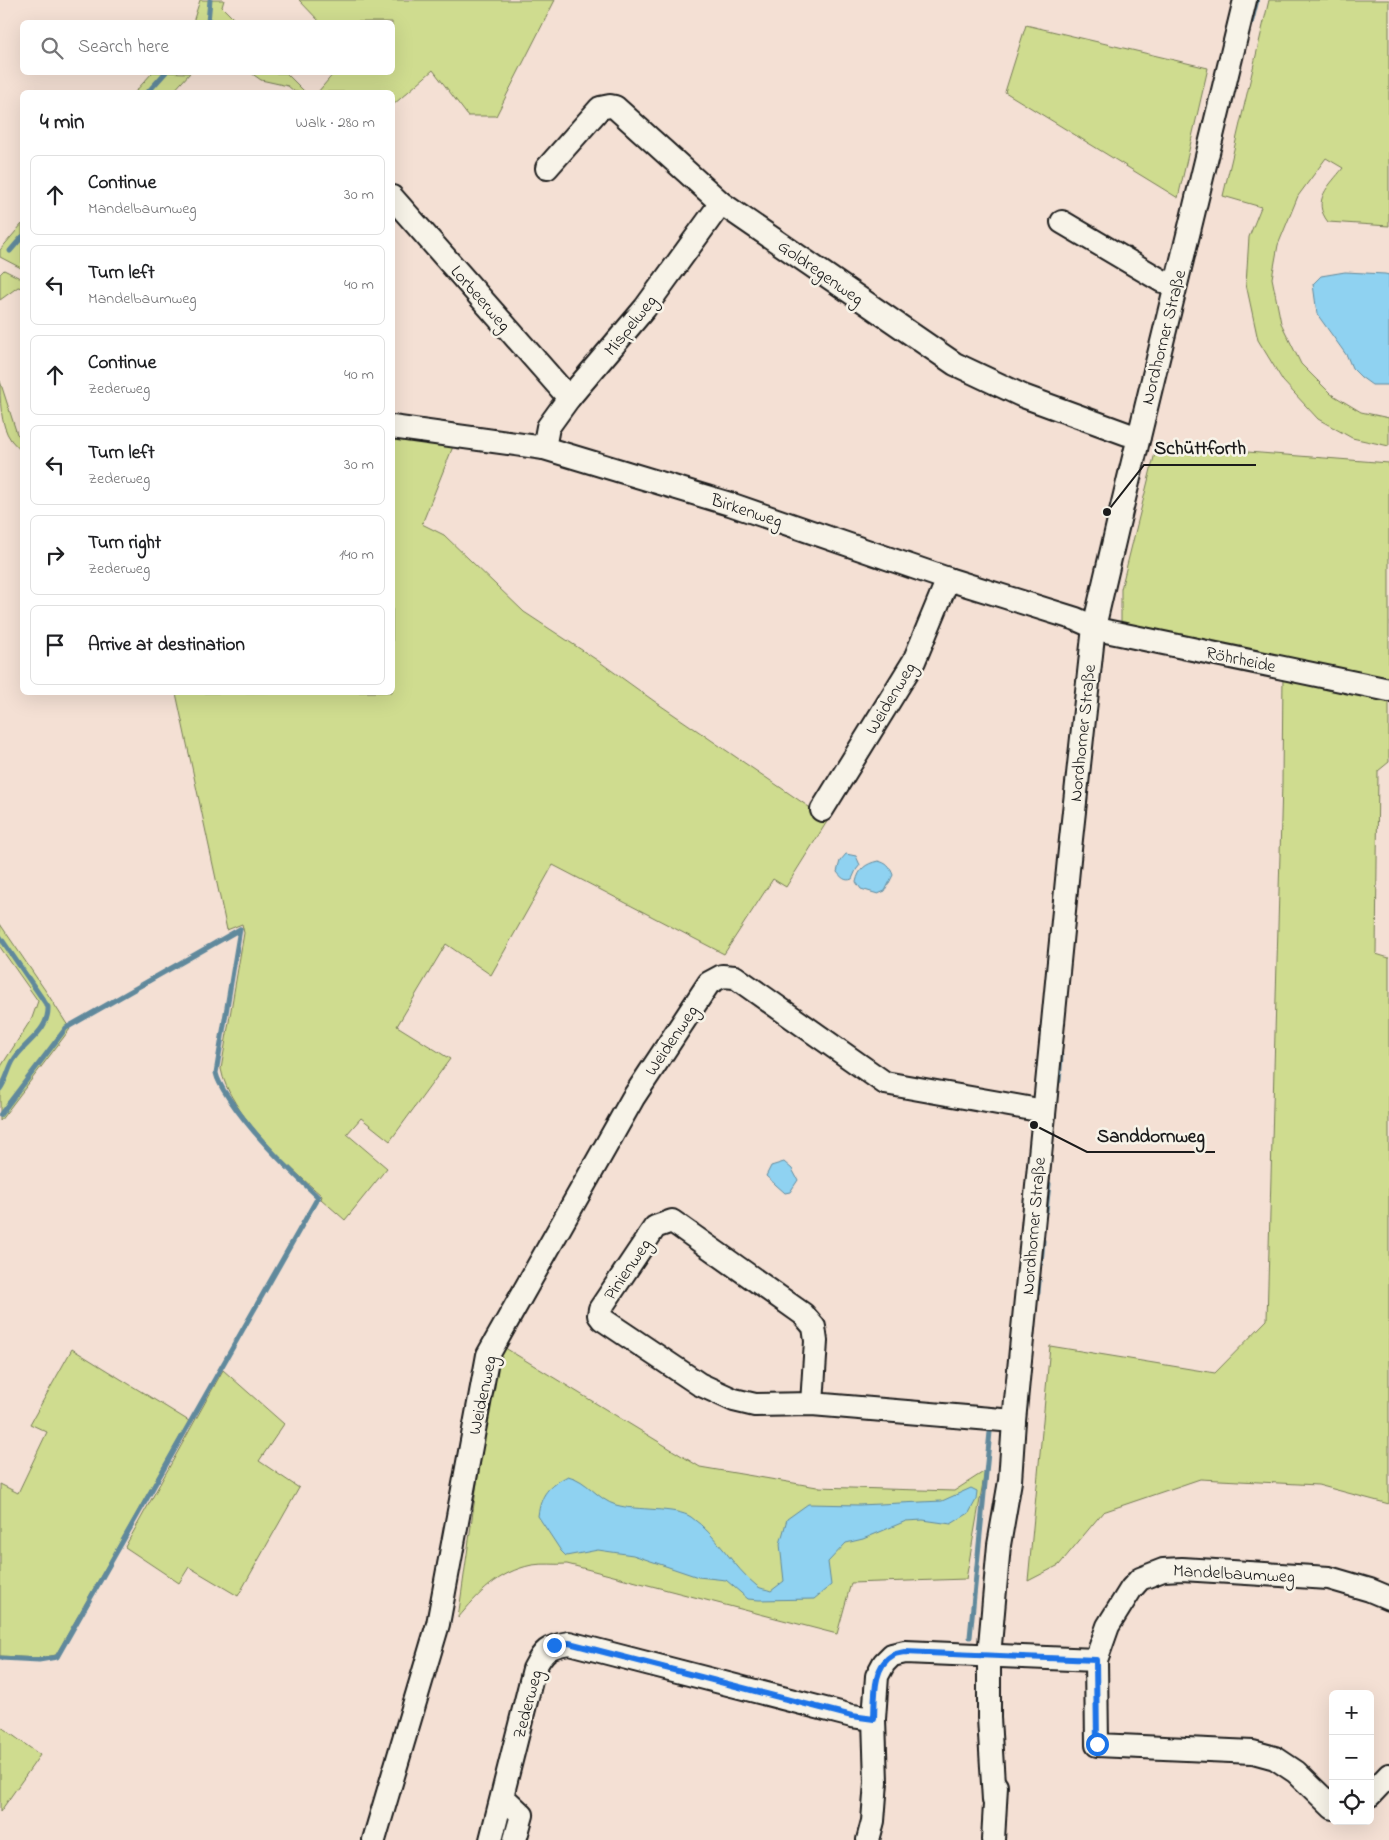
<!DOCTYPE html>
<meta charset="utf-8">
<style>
:root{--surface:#fff;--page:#f2f2f2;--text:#202124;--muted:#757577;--line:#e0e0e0}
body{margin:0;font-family:"Indie Flower",sans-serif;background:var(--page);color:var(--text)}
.controls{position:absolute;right:15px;bottom:15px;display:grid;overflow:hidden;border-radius:8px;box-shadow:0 5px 20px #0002}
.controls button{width:45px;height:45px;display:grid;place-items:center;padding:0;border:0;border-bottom:1px solid var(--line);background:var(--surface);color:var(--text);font:25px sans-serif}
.stop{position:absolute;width:15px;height:15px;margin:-11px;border:4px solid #1a73e8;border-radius:50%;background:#fff}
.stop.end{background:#1a73e8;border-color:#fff;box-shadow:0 1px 5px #0008}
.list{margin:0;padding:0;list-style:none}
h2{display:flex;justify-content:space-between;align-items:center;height:65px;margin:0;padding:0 20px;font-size:21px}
h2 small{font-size:16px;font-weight:400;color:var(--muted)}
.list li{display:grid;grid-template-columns:32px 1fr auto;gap:15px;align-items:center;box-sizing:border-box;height:80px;margin:0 10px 10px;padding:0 10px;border:1px solid var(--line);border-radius:8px}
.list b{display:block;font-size:19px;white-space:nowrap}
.list p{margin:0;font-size:16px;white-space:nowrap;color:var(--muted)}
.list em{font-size:16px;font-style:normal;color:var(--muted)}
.icon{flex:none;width:28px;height:28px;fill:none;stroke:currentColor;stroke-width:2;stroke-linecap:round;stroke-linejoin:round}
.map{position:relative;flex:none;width:1389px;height:1840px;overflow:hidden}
.search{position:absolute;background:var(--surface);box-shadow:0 5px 20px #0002;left:20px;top:20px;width:375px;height:55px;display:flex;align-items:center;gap:12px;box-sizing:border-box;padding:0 18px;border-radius:8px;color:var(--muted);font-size:19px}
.panel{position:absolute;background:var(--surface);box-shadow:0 5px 20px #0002;left:20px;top:90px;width:375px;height:605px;border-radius:8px}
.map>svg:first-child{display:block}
.green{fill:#cfdc8f;stroke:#767c56}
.water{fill:#8fd2f1;stroke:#61899c}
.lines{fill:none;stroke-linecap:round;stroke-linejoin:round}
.stream{stroke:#61899c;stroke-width:5}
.minor-casing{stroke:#1c1c1c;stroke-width:26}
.minor{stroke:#f7f3e8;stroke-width:22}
.route{stroke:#1a73e8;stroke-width:6}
.labels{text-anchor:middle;stroke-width:5;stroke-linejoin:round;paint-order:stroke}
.street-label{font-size:18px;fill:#1c1c1c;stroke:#f7f3e8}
.leader{fill:none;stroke:#1c1c1c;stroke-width:2}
.callout-dot{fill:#1c1c1c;stroke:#f7f3e8;stroke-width:2}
.callout-label{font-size:19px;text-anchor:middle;font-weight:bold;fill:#1c1c1c;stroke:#f7f3e8;stroke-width:5;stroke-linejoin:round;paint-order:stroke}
</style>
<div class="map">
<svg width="1389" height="1840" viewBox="0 0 1389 1840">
<rect width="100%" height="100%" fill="#f4e0d4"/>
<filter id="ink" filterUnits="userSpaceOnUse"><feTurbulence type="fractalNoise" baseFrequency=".02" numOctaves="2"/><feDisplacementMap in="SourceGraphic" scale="10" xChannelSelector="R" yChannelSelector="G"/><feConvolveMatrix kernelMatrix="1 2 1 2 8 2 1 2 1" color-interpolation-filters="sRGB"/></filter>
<g filter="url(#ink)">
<!-- green -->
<g class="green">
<path d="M 200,0 L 224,0 L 222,7 L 237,22 L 193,22 Z"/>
<path d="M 299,0 L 555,0 L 496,116 L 468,116 L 433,70 L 393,105 L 392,92 L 318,92 L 334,73 L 392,72 L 392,22 L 320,22 Z"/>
<path d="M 1269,0 L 1389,0 L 1389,226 L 1328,222 C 1311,200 1329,186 1343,168 L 1326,158 L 1298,196 L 1278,245 L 1272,278 L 1281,323 L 1301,364 L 1331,394 L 1361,412 L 1389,418 L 1389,446 L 1352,438 L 1318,419 L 1283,381 L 1258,340 L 1246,284 L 1249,237 L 1261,207 L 1223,196 Z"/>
<path d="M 1026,25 L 1208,68 L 1178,198 L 1005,92 Z"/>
<path d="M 152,73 L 152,72 L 190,73 L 173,92 L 135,92 Z"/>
<path d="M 251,73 L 286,73 L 305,92 L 295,92 L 288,86 L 261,80 Z"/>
<path d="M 22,224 L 22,266 L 21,268 L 0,257 L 0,250 Z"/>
<path d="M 4,270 L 22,279 L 22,288 L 18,287 L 0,300 L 0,274 Z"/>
<path d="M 0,381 L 17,434 L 22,439 L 22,452 C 19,448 14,444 11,440 C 0,425 0,399 0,381 Z"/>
<path d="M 393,435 L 454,444 L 422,524 L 444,535 L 524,612 L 597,660 L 654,701 L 828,820 L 786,887 L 773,879 L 724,954 L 553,865 L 491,975 L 446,944 L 397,1026 L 450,1059 L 390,1141 L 361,1118 L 347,1134 L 387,1168 L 345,1220 L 321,1199 L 322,1196 C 289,1167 229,1113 221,1069 L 244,933 L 242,924 L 227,930 L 176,693 L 392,692 Z"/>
<path d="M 1157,445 L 1389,463 L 1389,682 L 1121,622 L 1121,589 Z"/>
<path d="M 1283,673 L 1389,696 L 1389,762 L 1378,771 L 1376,954 L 1389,958 L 1389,1504 L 1318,1485 L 1200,1479 L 1103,1512 L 1059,1565 L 1028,1581 L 1050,1346 L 1215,1373 L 1267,1320 L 1282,783 Z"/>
<path d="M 0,924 L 47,993 L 70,1029 L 0,1121 L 0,1068 L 32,1018 L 38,1001 L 0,947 Z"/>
<path d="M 502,1346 L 700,1467 L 817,1487 L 954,1491 L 985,1471 L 966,1579 L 851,1583 L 837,1634 L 567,1564 C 556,1565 543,1563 532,1565 C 498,1572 479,1593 458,1618 L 494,1362 Z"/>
<path d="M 72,1349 L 189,1421 L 56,1655 L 39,1658 L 0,1656 L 0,1484 L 18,1493 L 47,1432 L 30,1424 Z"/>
<path d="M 223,1370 L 284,1424 L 259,1461 L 299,1488 L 238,1596 L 189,1567 L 179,1583 L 125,1547 Z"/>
<path d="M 0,1726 L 40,1755 L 0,1812 Z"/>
</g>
<!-- water -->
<g class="water">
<path d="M 1345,272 L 1385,274 L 1389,275 L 1389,385 L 1372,385 L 1361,377 L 1352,368 L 1347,356 L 1317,314 L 1313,284 L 1321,276 Z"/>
<path d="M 846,854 L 856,856 L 860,865 L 856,870 L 852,879 C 845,882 841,877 837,872 L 840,861 Z"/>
<path d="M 878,861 C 887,863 890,867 893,875 L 885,891 L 878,894 L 861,889 L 856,882 C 859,869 865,864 878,861 Z"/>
<path d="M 784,1162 L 792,1169 L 798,1180 L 790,1192 L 785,1193 L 766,1176 L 771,1166 Z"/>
<path d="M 568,1476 C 587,1480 598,1500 616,1505 C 636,1511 676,1507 691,1517 C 717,1535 733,1567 757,1586 C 760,1589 767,1589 771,1591 L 784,1581 L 780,1544 L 787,1519 L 808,1504 L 859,1505 L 942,1501 L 971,1488 L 977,1491 L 976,1500 L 969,1513 L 951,1524 L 923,1520 L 906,1521 L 863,1539 L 846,1543 L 828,1562 L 831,1585 L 814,1599 L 759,1600 L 748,1599 L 726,1580 L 698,1577 L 633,1555 L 598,1550 L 566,1556 L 561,1551 L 538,1516 C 541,1494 548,1486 568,1476 Z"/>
</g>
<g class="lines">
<!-- stream -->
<g class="stream">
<path d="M 208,22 L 210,0"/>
<path d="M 1251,24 L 1257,0"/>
<path d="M 148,92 L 166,72"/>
<path d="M 10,251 L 22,237"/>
<path d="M 0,937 L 48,1007 C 49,1032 24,1042 13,1061 C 8,1070 6,1081 0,1089"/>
<path d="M 1059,1081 L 1061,1056"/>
<path d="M 0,1115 L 66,1028 L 240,929"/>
<path d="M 1046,1211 L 1049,1184"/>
<path d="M 1041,1263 L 1043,1241"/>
<path d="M 1038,1293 L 1039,1281"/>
<path d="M 970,1637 L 990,1432"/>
<path d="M 0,1658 L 39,1660 L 57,1657 L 318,1197 C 287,1167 254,1136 230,1100 C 224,1091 218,1083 216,1073 L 240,929"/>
</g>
<!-- minor casing -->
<g class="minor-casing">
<g id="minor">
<path d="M 547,168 L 600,108 L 610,106 L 615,107 L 721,203 L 955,364 L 1023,396 L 1127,434 L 1139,436"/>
<path d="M 392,197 L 569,398"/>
<path d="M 1062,222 L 1162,281 L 1176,283"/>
<path d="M 392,427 L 544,448 L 730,504 L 948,579 L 1076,619 L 1101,630 L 1389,690"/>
<path d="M 544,448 L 548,427 L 569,398 L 645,308 L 721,203"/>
<path d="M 822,810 L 914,661 L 948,579"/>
<path d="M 812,1404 L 816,1341 L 814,1327 L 803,1314 L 672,1221 L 655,1227 L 600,1309 L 599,1315 L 602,1319 L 699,1384 L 734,1400 L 755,1405 L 812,1404 L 1014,1421"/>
<path d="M 1370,1795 L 1389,1775"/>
<path d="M 503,1797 L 522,1815 L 515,1840"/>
<path d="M 994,1800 L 989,1718 L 989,1656 L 999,1545 L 1010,1481 L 1014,1421 L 1071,839 L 1094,627 L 1122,507 L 1245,0"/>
<path d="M 1333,1808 L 1296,1772 L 1275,1758 L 1253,1752 L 1097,1745 L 1096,1660 L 1108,1626 L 1131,1589 L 1140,1579 L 1163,1570 L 1182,1569 L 1329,1578 L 1370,1590 L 1389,1598"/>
<path d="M 374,1840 L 438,1624 L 488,1355 L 633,1098 L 709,983 L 722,976 L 735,977 L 885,1083 L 1044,1111"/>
<path d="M 491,1840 L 534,1669 C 543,1651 548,1646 569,1643 L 852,1716 L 874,1719"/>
<path d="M 868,1840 L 873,1821 L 876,1782 L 874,1719 L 877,1676 L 884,1663 L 892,1655 L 905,1652 L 1096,1660"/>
<path d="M 993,1840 L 996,1786"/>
</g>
</g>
<!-- minor -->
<use href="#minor" class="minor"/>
</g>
</g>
<g class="lines" filter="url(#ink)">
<!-- route -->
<path class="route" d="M 554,1645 L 569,1643 L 852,1716 L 874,1719 C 875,1699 872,1666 893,1655 C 896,1653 901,1653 904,1652 L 1096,1660 L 1097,1744"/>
</g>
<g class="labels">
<!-- street labels -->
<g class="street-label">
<text transform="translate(821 272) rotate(35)" y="6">Goldregenweg</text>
<text transform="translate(481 298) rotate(49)" y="6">Lorbeerweg</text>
<text transform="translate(630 325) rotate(-51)" y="6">Mispelweg</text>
<text transform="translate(1163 337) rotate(-76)" y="6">Nordhorner Straße</text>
<text transform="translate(747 510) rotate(18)" y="6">Birkenweg</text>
<text transform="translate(1241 659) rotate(12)" y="6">Röhrheide</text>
<text transform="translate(890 698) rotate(-59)" y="6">Weidenweg</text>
<text transform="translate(1082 733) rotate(-84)" y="6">Nordhorner Straße</text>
<text transform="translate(671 1040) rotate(-56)" y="6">Weidenweg</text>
<text transform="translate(1033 1226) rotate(-85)" y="6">Nordhorner Straße</text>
<text transform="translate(627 1269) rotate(-56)" y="6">Pinienweg</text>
<text transform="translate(482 1395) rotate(-78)" y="6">Weidenweg</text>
<text transform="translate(1234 1573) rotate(3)" y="6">Mandelbaumweg</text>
<text transform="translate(527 1704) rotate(-75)" y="6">Zederweg</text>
</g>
</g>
<!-- callouts -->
<path class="leader" d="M1107 512L1144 465H1256M1034 1125L1087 1152H1215"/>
<g class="callout-dot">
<circle cx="1107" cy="512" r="5"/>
<circle cx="1034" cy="1125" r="5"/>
</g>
<g class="callout-label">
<text x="1200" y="454">Schüttforth</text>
<text x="1151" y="1142">Sanddornweg</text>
</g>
</svg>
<div class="controls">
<button>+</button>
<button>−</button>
<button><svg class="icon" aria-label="locate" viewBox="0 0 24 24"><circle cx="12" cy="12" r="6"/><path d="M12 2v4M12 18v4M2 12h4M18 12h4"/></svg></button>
</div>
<div class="stop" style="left:1097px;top:1744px"></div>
<div class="stop end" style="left:554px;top:1645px"></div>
<div class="search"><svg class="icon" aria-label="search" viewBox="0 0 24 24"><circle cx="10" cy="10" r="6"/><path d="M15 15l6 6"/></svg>Search here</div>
<section class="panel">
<h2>4 min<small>Walk · 280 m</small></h2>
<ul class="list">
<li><svg class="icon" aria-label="ahead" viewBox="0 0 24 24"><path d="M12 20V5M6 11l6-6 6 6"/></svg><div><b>Continue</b><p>Mandelbaumweg</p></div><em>30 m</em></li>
<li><svg class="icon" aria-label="left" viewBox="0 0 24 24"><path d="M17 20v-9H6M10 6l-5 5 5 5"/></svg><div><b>Turn left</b><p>Mandelbaumweg</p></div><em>40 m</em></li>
<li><svg class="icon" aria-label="ahead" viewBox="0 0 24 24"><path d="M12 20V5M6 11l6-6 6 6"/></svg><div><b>Continue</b><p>Zederweg</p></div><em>40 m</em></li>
<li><svg class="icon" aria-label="left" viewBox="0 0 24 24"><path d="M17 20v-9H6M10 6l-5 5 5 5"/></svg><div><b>Turn left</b><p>Zederweg</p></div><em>30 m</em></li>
<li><svg class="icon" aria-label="right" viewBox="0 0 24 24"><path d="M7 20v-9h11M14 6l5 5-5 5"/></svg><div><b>Turn right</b><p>Zederweg</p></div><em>140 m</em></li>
<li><svg class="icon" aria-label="arrive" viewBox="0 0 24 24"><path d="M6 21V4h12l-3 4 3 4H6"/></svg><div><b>Arrive at destination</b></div></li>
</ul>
</section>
</div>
